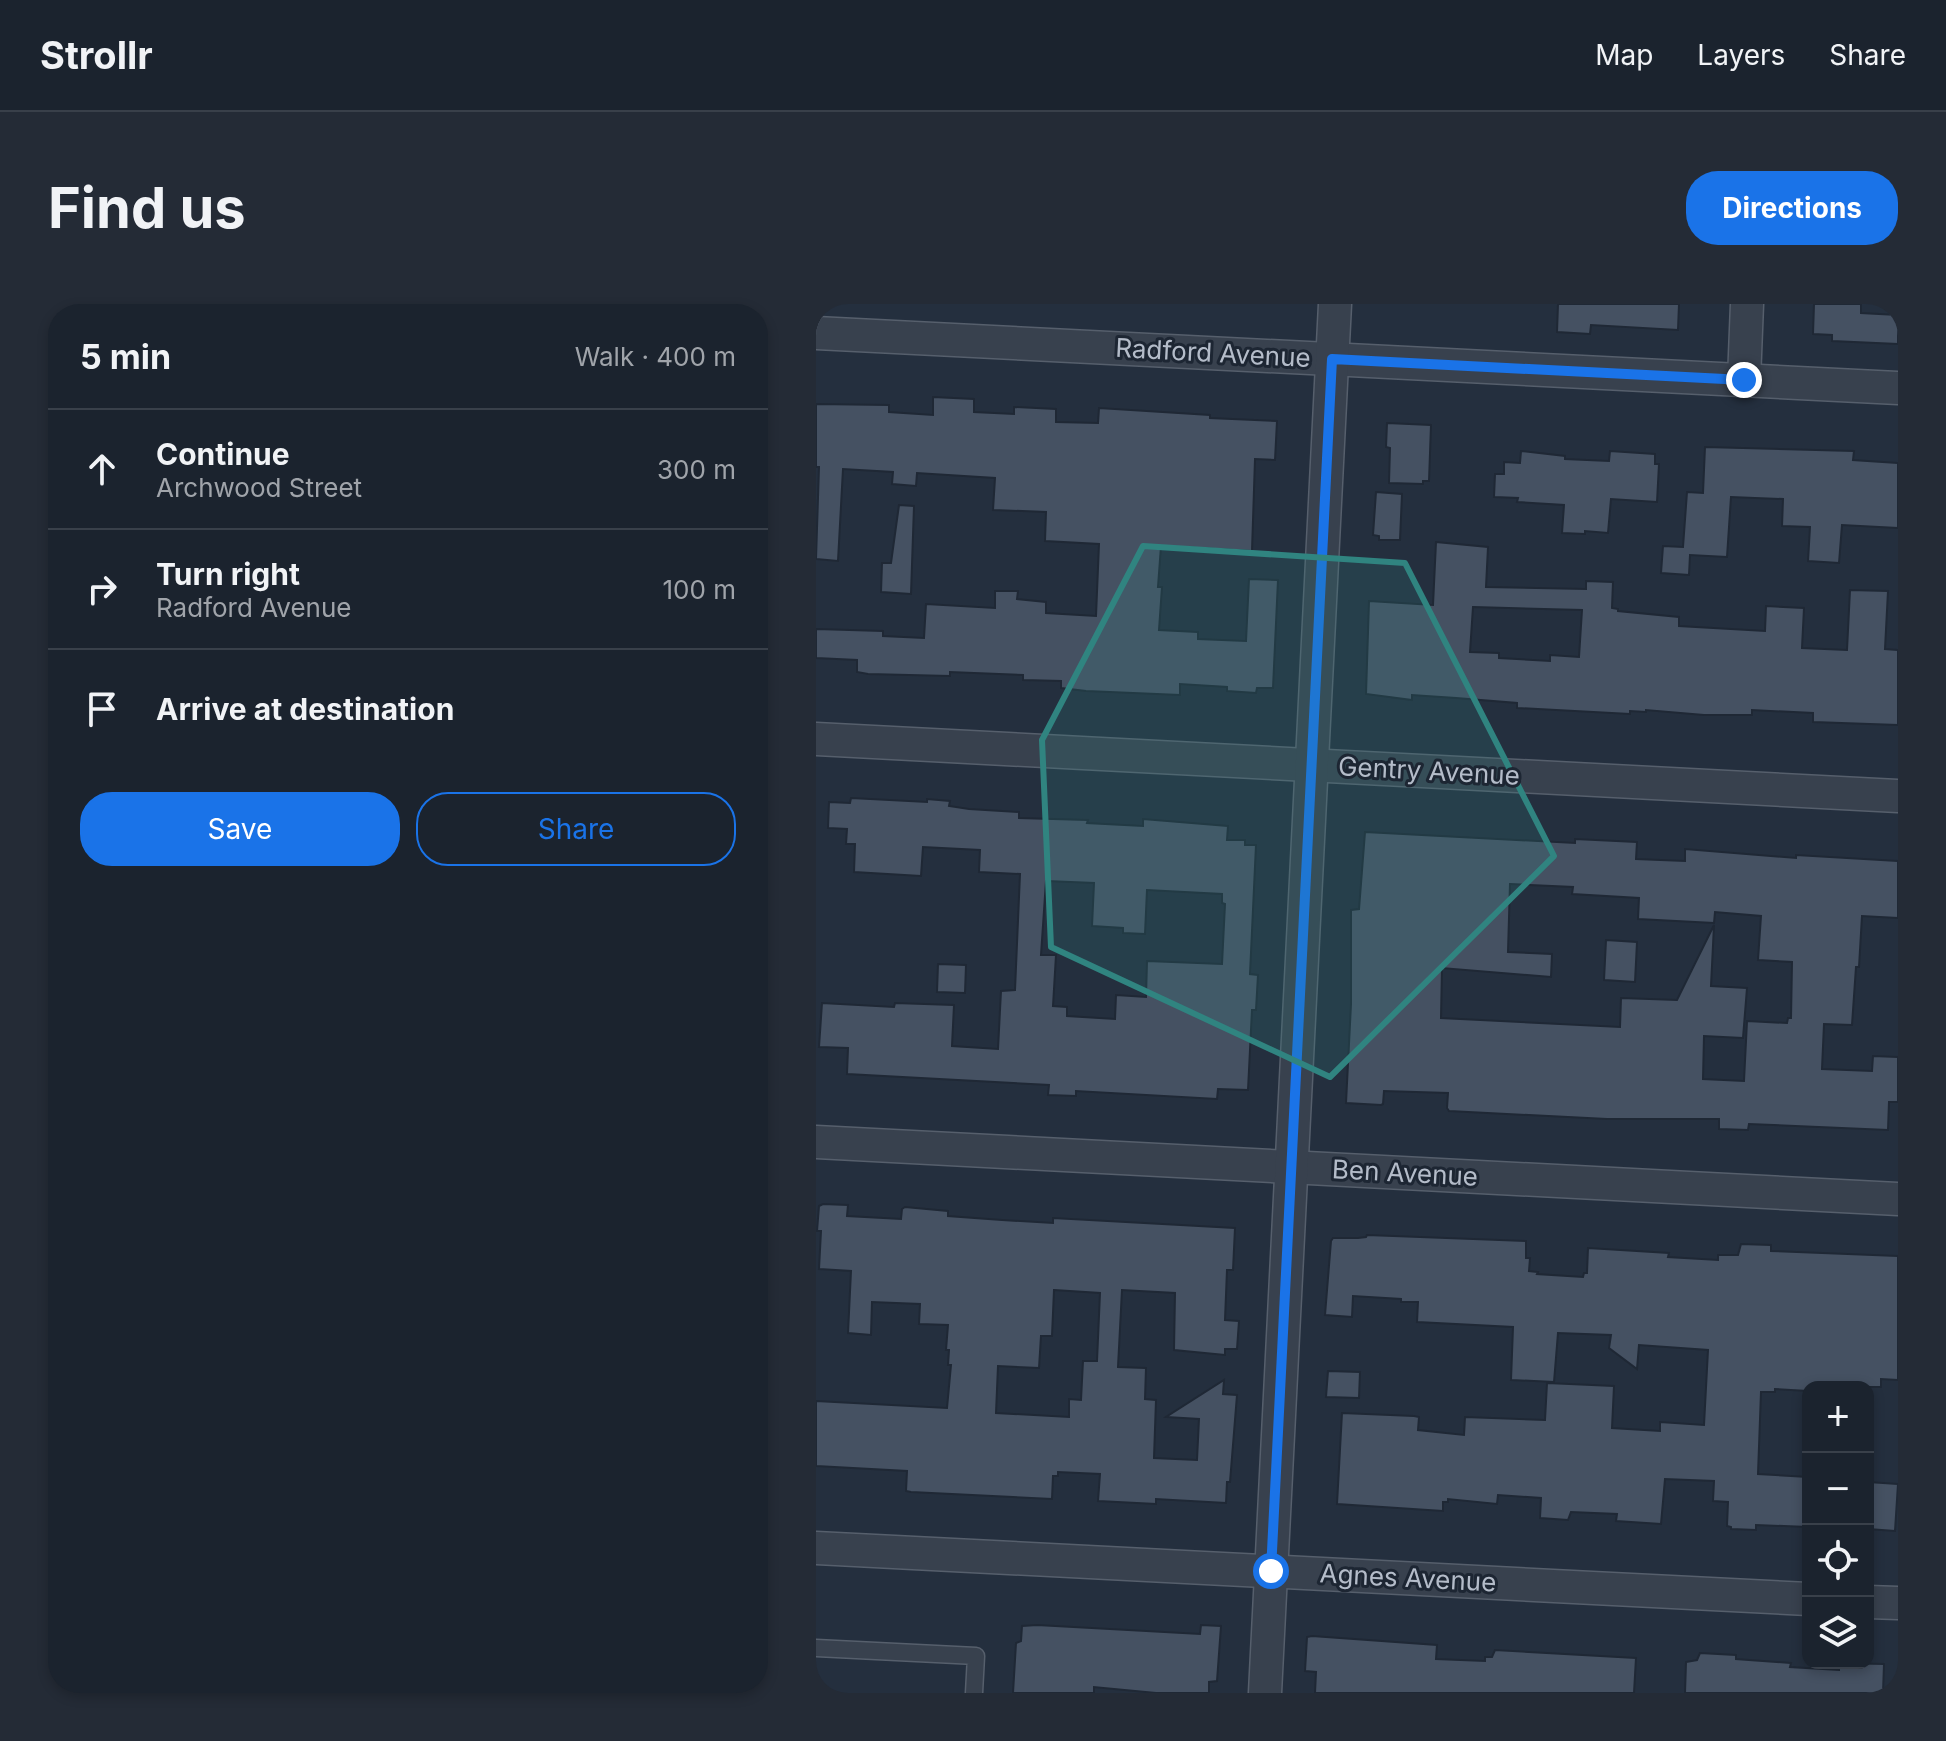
<!DOCTYPE html>
<meta charset="utf-8">
<style>
:root{--surface:#1b232e;--page:#242b36;--text:#f1f3f6;--muted:#a0a4aa;--line:#39404a;--accent:#1a73e8}
body{margin:0;font-family:Inter,sans-serif;background:var(--page);color:var(--text)}
.controls{position:absolute;right:24px;bottom:24px;display:grid;overflow:hidden;border-radius:16px;box-shadow:0 4px 12px #0003}
.controls button{width:72px;height:72px;display:grid;place-items:center;padding:0;border:0;border-bottom:2px solid var(--line);background:var(--surface);color:var(--text);font:40px sans-serif}
.stop{position:absolute;width:24px;height:24px;margin:-18px;border:6px solid #1a73e8;border-radius:50%;background:#fff}
.stop.end{background:#1a73e8;border-color:#fff;box-shadow:0 2px 8px #0008}
.list{margin:0;padding:0;list-style:none}
h2{display:flex;justify-content:space-between;align-items:center;height:104px;margin:0;padding:0 32px;font-size:34px}
h2 small{font-size:26px;font-weight:400;color:var(--muted)}
.list li{display:grid;grid-template-columns:52px 1fr auto;gap:24px;align-items:center;box-sizing:border-box;height:120px;padding:0 32px;border-top:2px solid var(--line)}
.list b{display:block;font-size:30px;white-space:nowrap}
.list p{margin:0;font-size:26px;white-space:nowrap;color:var(--muted)}
.list em{font-size:26px;font-style:normal;color:var(--muted)}
.actions{display:flex;gap:16px;padding:24px 32px}
.actions a{flex:1;padding:18px 0;border:2px solid var(--accent);border-radius:32px;text-align:center;font-size:28px;color:var(--accent)}
.actions .main{background:var(--accent);color:#fff}
.icon{flex:none;width:44px;height:44px;fill:none;stroke:currentColor;stroke-width:2;stroke-linecap:round;stroke-linejoin:round}
.map{position:relative;flex:none;width:1082px;height:1389px;overflow:hidden;border-radius:32px}
header{display:flex;align-items:center;gap:48px;box-sizing:border-box;height:112px;padding:0 40px;background:var(--surface);border-bottom:2px solid var(--line)}
header strong{font-size:38px}
nav{display:flex;gap:44px;margin-inline-start:auto;font-size:28px}
.intro{display:flex;align-items:center;justify-content:space-between;box-sizing:border-box;height:192px;padding:0 48px}
h1{margin:0;font-size:56px}
.button{padding:20px 36px;border-radius:32px;background:var(--accent);color:#fff;font-size:28px;font-weight:700}
main{display:flex;gap:48px;padding:0 48px}
aside{flex:1;background:var(--surface);border-radius:32px;box-shadow:0 4px 12px #0003}
.map>svg:first-child{display:block}
.building{fill:#455162;stroke:#1f2835;stroke-width:2;fill-rule:evenodd}
.lines{fill:none;stroke-linecap:round;stroke-linejoin:round}
.lane-casing{stroke:#565f6c;stroke-width:19}
.street-casing{stroke:#565f6c;stroke-width:35}
.lane{stroke:#38414e;stroke-width:16}
.street{stroke:#38414e;stroke-width:32}
.route{stroke:#1a73e8;stroke-width:10}
.marked{fill:#308480;fill-opacity:0.2;stroke:#308480;stroke-width:6;stroke-linejoin:round}
.labels{text-anchor:middle;stroke-width:6;stroke-linejoin:round;paint-order:stroke}
.street-label{font-size:26px;fill:#b4bcc9;stroke:#1d2633}
</style>
<header>
<strong>Strollr</strong>
<nav><a>Map</a><a>Layers</a><a>Share</a></nav>
</header>
<div class="intro"><h1>Find us</h1><a class="button">Directions</a></div>
<main>
<aside>
<h2>5 min<small>Walk · 400 m</small></h2>
<ul class="list">
<li><svg class="icon" aria-label="ahead" viewBox="0 0 24 24"><path d="M12 20V5M6 11l6-6 6 6"/></svg><div><b>Continue</b><p>Archwood Street</p></div><em>300 m</em></li>
<li><svg class="icon" aria-label="right" viewBox="0 0 24 24"><path d="M7 20v-9h11M14 6l5 5-5 5"/></svg><div><b>Turn right</b><p>Radford Avenue</p></div><em>100 m</em></li>
<li><svg class="icon" aria-label="arrive" viewBox="0 0 24 24"><path d="M6 21V4h12l-3 4 3 4H6"/></svg><div><b>Arrive at destination</b></div></li>
</ul>
<div class="actions"><a class="main">Save</a><a>Share</a></div>
</aside>
<div class="map">
<svg width="1082" height="1389" viewBox="0 0 1082 1389">
<rect width="100%" height="100%" fill="#242f3e"/>
<!-- building -->
<g class="building">
<path d="M 742,0 L 863,0 L 862,26 L 775,21 L 774,30 L 741,28 Z"/>
<path d="M 998,0 L 1045,0 L 1045,9 L 1082,11 L 1082,40 L 1016,37 L 1016,31 L 997,30 Z"/>
<path d="M 117,93 L 158,95 L 158,108 L 198,110 L 198,103 L 240,105 L 240,118 L 282,119 L 283,104 L 394,111 L 394,114 L 461,117 L 459,156 L 439,155 L 436,247 L 345,242 L 342,283 L 346,283 L 343,326 L 382,328 L 382,335 L 430,337 L 433,275 L 462,276 L 457,384 L 441,384 L 440,389 L 411,387 L 411,383 L 364,380 L 364,391 L 270,387 L 245,384 L 245,377 L 207,376 L 207,371 L 134,368 L 134,372 L 52,370 L 41,368 L 41,356 L 0,354 L 0,325 L 67,327 L 67,332 L 108,334 L 110,300 L 179,304 L 179,287 L 202,287 L 201,295 L 230,298 L 230,309 L 280,312 L 283,240 L 229,237 L 230,208 L 177,206 L 179,174 L 101,169 L 100,182 L 76,180 L 77,168 L 27,165 L 22,257 L 0,255 L 3,163 L 0,163 L 0,100 L 73,101 L 73,108 L 117,111 Z"/>
<path d="M 571,119 L 615,121 L 613,177 L 607,177 L 607,180 L 573,179 L 574,144 L 570,143 Z"/>
<path d="M 889,143 L 1038,147 L 1037,156 L 1082,159 L 1082,224 L 1026,221 L 1023,259 L 992,257 L 994,223 L 966,222 L 967,195 L 915,193 L 911,253 L 874,251 L 873,271 L 845,269 L 847,242 L 867,243 L 871,188 L 887,189 Z"/>
<path d="M 705,147 L 749,152 L 749,155 L 793,157 L 794,147 L 839,150 L 839,160 L 843,160 L 841,198 L 795,195 L 792,229 L 769,227 L 769,230 L 746,229 L 748,201 L 701,198 L 702,194 L 678,193 L 679,170 L 688,170 L 688,158 L 704,159 Z"/>
<path d="M 560,188 L 586,190 L 584,236 L 563,236 L 563,232 L 557,231 Z"/>
<path d="M 83,201 L 98,202 L 95,290 L 65,288 L 66,259 L 75,259 Z"/>
<path d="M 620,238 L 672,243 L 670,283 L 770,285 L 770,277 L 797,278 L 796,304 L 802,305 L 802,307 L 863,313 L 863,322 L 949,327 L 950,302 L 988,304 L 986,344 L 1031,346 L 1034,286 L 1072,287 L 1069,345 L 1082,346 L 1082,421 L 997,418 L 997,409 L 936,406 L 936,411 L 888,411 L 830,406 L 830,408 L 814,407 L 814,410 L 701,404 L 701,399 L 640,394 L 596,391 L 596,396 L 550,390 L 553,297 L 617,301 ZM 657,303 L 766,306 L 763,353 L 734,351 L 734,357 L 683,354 L 683,349 L 654,348 Z"/>
<path d="M 35,494 L 111,498 L 111,495 L 134,497 L 133,502 L 153,505 L 203,508 L 203,514 L 272,516 L 271,519 L 327,522 L 327,515 L 412,522 L 411,536 L 429,536 L 429,541 L 440,541 L 434,670 L 442,671 L 440,706 L 436,706 L 432,786 L 402,785 L 401,795 L 260,787 L 260,792 L 232,791 L 233,781 L 31,770 L 32,744 L 3,743 L 6,699 L 78,703 L 79,699 L 138,701 L 136,742 L 182,745 L 185,687 L 199,686 L 204,570 L 163,568 L 164,546 L 107,543 L 105,572 L 38,568 L 39,540 L 30,540 L 31,525 L 12,524 L 13,498 L 34,499 ZM 230,577 L 278,579 L 276,622 L 307,624 L 307,629 L 329,630 L 331,586 L 406,590 L 406,599 L 409,600 L 406,660 L 331,657 L 330,693 L 300,691 L 299,715 L 251,712 L 251,703 L 237,702 L 240,651 L 225,651 Z"/>
<path d="M 549,528 L 759,539 L 759,535 L 821,538 L 820,555 L 869,557 L 869,545 L 980,554 L 980,551 L 1082,557 L 1082,614 L 1046,612 L 1043,663 L 1040,663 L 1036,721 L 1008,720 L 1006,765 L 1056,767 L 1057,752 L 1082,753 L 1082,798 L 1073,798 L 1072,826 L 933,820 L 932,826 L 903,825 L 903,815 L 791,815 L 633,807 L 631,804 L 632,789 L 568,787 L 567,800 L 565,801 L 530,799 L 535,700 L 535,606 L 543,605 ZM 694,580 L 757,583 L 756,590 L 823,594 L 822,615 L 898,619 L 899,608 L 945,612 L 942,656 L 976,658 L 975,714 L 972,714 L 971,719 L 931,717 L 928,777 L 887,775 L 888,732 L 927,734 L 931,684 L 895,682 L 898,621 L 861,696 L 805,694 L 804,723 L 625,714 L 626,664 L 735,673 L 736,650 L 692,648 Z"/>
<path d="M 790,636 L 821,638 L 819,678 L 788,676 Z"/>
<path d="M 122,660 L 150,661 L 149,689 L 121,688 Z"/>
<path d="M 7,900 L 32,901 L 31,912 L 85,915 L 86,905 L 89,903 L 132,907 L 132,912 L 186,916 L 237,919 L 237,914 L 419,924 L 417,966 L 411,966 L 409,1016 L 423,1017 L 421,1045 L 409,1045 L 409,1051 L 358,1046 L 359,989 L 306,986 L 302,1063 L 330,1064 L 329,1095 L 340,1096 L 338,1154 L 381,1156 L 383,1115 L 350,1113 L 408,1076 L 407,1090 L 421,1091 L 414,1178 L 411,1178 L 410,1199 L 340,1195 L 340,1200 L 282,1197 L 284,1170 L 242,1168 L 242,1172 L 237,1172 L 236,1195 L 95,1188 L 90,1187 L 91,1167 L 0,1162 L 0,1097 L 131,1104 L 135,1061 L 132,1061 L 133,1046 L 130,1046 L 132,1021 L 103,1020 L 104,1000 L 56,998 L 55,1031 L 32,1029 L 35,967 L 3,965 L 5,927 L 1,927 L 3,902 ZM 238,986 L 284,989 L 281,1057 L 267,1057 L 265,1096 L 253,1095 L 253,1113 L 180,1109 L 182,1062 L 223,1064 L 225,1032 L 236,1032 Z"/>
<path d="M 551,931 L 710,937 L 710,954 L 714,954 L 713,967 L 722,968 L 721,970 L 767,973 L 768,969 L 771,969 L 772,944 L 853,949 L 852,953 L 902,956 L 902,951 L 922,951 L 925,940 L 955,941 L 955,947 L 1082,952 L 1082,1076 L 1065,1075 L 1065,1083 L 992,1083 L 992,1087 L 959,1085 L 959,1088 L 945,1088 L 942,1170 L 992,1173 L 992,1223 L 940,1221 L 940,1226 L 915,1225 L 915,1223 L 911,1222 L 912,1198 L 897,1197 L 898,1177 L 849,1175 L 845,1220 L 800,1217 L 801,1210 L 755,1208 L 752,1216 L 724,1214 L 725,1194 L 682,1191 L 681,1200 L 632,1195 L 632,1198 L 627,1198 L 627,1207 L 521,1200 L 526,1109 L 598,1112 L 603,1113 L 602,1126 L 648,1131 L 649,1113 L 729,1116 L 731,1079 L 798,1082 L 796,1124 L 844,1127 L 844,1118 L 888,1121 L 892,1046 L 823,1041 L 821,1065 L 793,1044 L 795,1031 L 742,1029 L 738,1078 L 695,1076 L 697,1023 L 601,1018 L 602,998 L 585,998 L 585,995 L 537,992 L 536,1013 L 509,1011 L 515,937 L 517,934 L 542,934 L 550,933 Z"/>
<path d="M 512,1067 L 544,1068 L 543,1094 L 510,1093 Z"/>
<path d="M 1052,1178 L 1082,1180 L 1079,1227 L 1052,1225 Z"/>
<path d="M 221,1321 L 384,1330 L 385,1321 L 405,1322 L 401,1377 L 393,1378 L 393,1389 L 340,1389 L 278,1383 L 278,1389 L 197,1389 L 200,1339 L 205,1337 L 206,1322 Z"/>
<path d="M 496,1332 L 621,1341 L 620,1355 L 669,1357 L 669,1353 L 676,1353 L 679,1346 L 820,1354 L 818,1389 L 499,1389 L 500,1368 L 489,1367 L 491,1333 Z"/>
<path d="M 884,1349 L 920,1351 L 920,1355 L 975,1359 L 974,1363 L 1023,1366 L 1023,1359 L 1068,1360 L 1067,1389 L 869,1389 L 870,1358 L 881,1356 Z"/>
</g>
<g class="lines">
<!-- lane casing -->
<g class="lane-casing">
<path id="lane" d="M 0,1344 L 160,1352 L 158,1389"/>
</g>
<!-- street casing -->
<g class="street-casing">
<g id="street">
<path d="M 0,29 L 1082,84"/>
<path d="M 928,76 L 931,0"/>
<path d="M 0,435 L 1082,492"/>
<path d="M 0,838 L 1082,895"/>
<path d="M 0,1244 L 992,1295"/>
<path d="M 1052,1298 L 1082,1299"/>
<path d="M 449,1389 L 519,0"/>
</g>
</g>
<!-- lane -->
<use href="#lane" class="lane"/>
<!-- street -->
<use href="#street" class="street"/>
</g>
<g class="lines">
<!-- route -->
<path class="route" d="M 455,1267 L 516,55 L 928,76"/>
</g>
<!-- marked area -->
<path class="marked" d="M 327,242 L 589,259 L 738,552 L 514,773 L 235,643 L 226,436 Z"/>
<g class="labels">
<!-- street labels -->
<g class="street-label">
<text transform="translate(397 49) rotate(3)" y="9">Radford Avenue</text>
<text transform="translate(613 467) rotate(3)" y="9">Gentry Avenue</text>
<text transform="translate(589 869) rotate(3)" y="9">Ben Avenue</text>
<text transform="translate(592 1274) rotate(3)" y="9">Agnes Avenue</text>
</g>
</g>
</svg>
<div class="controls">
<button>+</button>
<button>−</button>
<button><svg class="icon" aria-label="locate" viewBox="0 0 24 24"><circle cx="12" cy="12" r="6"/><path d="M12 2v4M12 18v4M2 12h4M18 12h4"/></svg></button>
<button><svg class="icon" aria-label="layers" viewBox="0 0 24 24"><path d="M12 4l9 5-9 5-9-5zM3 14l9 5 9-5"/></svg></button>
</div>
<div class="stop" style="left:455px;top:1267px"></div>
<div class="stop end" style="left:928px;top:76px"></div>
</div>
</main>
